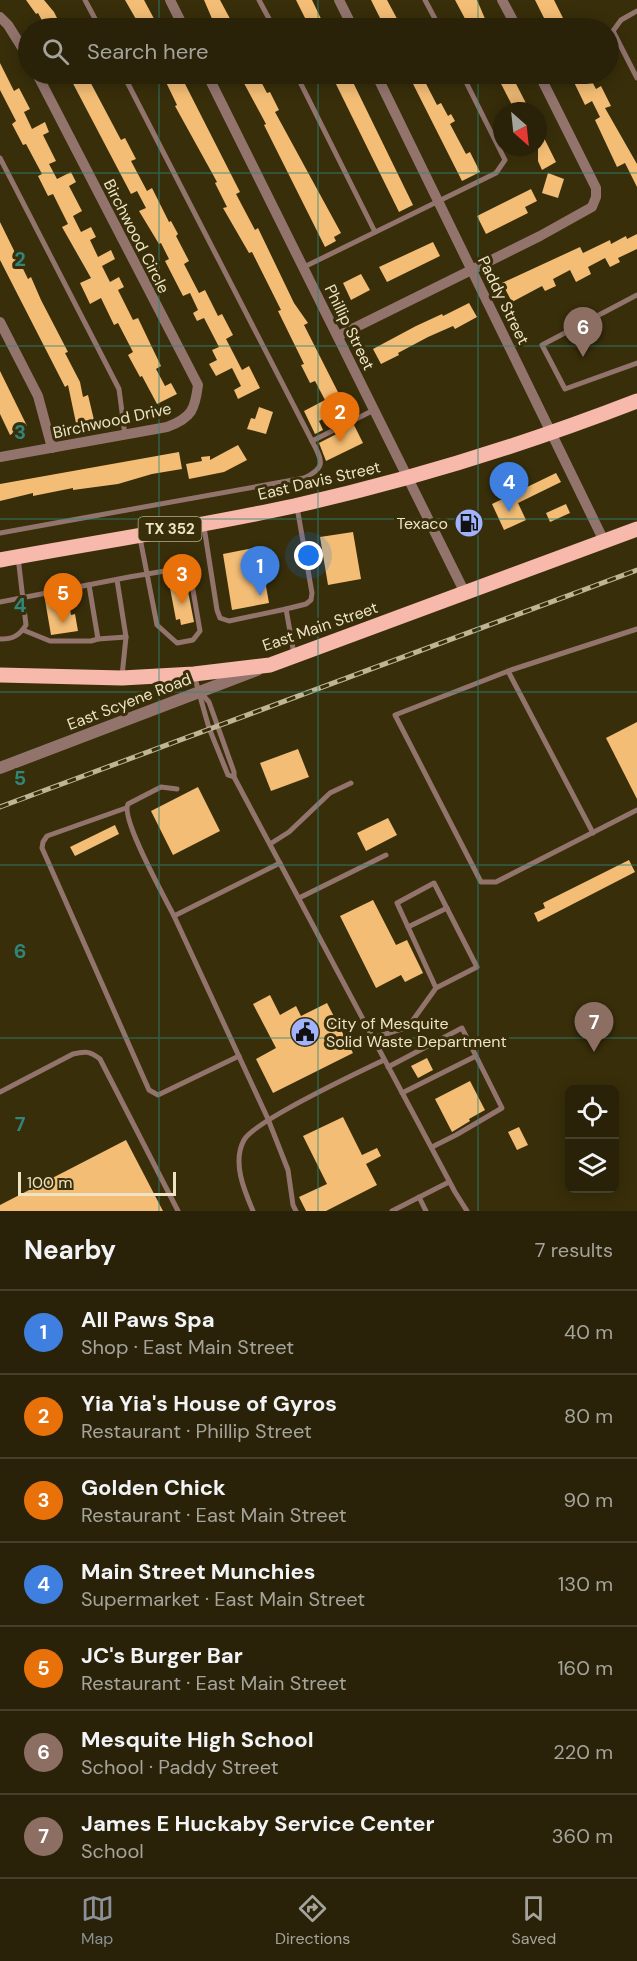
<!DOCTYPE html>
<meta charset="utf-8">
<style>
:root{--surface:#2a2208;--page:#322a12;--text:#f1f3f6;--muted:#a5a49c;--line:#463f29;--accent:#8c9099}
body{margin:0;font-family:"DM Sans",sans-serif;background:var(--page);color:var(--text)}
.controls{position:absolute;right:18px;bottom:18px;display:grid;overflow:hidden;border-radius:9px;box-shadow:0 3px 15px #0003}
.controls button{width:54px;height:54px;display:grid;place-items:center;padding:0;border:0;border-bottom:2px solid var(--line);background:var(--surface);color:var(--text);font:30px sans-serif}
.compass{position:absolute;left:493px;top:102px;width:54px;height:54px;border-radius:50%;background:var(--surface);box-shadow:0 3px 15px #0003;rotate:153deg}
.scale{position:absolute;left:18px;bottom:15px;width:158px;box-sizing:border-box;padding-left:6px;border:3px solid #eee4c4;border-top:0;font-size:16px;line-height:21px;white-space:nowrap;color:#eee4c4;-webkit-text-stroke:4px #382e0a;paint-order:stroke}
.you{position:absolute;left:309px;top:556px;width:21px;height:21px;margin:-15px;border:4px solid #fff;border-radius:50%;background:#1a73e8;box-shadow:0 0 0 9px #1a73e833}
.badge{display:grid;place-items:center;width:39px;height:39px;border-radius:50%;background:var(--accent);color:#fff;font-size:20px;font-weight:700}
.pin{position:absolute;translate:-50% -50px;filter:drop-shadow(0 2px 3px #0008)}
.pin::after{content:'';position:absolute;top:32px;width:21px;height:18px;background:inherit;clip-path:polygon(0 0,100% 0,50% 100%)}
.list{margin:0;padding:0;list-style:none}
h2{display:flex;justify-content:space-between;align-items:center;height:78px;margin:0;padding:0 24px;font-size:26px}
h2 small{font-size:20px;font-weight:400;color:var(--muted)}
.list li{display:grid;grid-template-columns:39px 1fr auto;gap:18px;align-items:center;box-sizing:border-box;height:84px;padding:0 24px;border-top:2px solid var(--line)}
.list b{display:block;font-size:22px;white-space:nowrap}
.list p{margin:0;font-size:20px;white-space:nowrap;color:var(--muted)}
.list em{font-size:20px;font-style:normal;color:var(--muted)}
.icon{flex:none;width:33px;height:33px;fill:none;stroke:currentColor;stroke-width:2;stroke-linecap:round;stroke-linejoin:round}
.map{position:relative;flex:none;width:637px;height:1211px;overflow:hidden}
.search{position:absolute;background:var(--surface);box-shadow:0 3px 15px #0003;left:18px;right:18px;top:18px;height:66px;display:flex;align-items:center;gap:15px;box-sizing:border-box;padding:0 21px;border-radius:33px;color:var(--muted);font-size:22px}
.sheet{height:666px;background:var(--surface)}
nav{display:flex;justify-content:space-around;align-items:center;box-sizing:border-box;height:84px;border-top:2px solid var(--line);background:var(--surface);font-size:16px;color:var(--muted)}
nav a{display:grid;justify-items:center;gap:3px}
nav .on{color:var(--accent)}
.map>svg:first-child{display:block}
.building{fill:#f3bd75}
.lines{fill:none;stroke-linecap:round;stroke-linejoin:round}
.service{stroke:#92746d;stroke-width:5}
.minor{stroke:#92746d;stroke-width:10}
.tertiary{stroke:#92746d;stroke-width:12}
.primary{stroke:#f7b9ab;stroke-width:15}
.rail-casing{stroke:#bfb594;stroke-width:5}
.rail{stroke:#382e0a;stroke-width:3;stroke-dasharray:9;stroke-linecap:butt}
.grid{fill:none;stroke:#30867b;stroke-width:1.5;stroke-opacity:0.55}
.labels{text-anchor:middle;stroke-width:6;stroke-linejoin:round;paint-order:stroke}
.shield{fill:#382e0a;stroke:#b7ad8c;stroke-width:1.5}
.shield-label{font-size:15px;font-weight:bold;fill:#eee4c4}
.street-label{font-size:16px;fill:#eee4c4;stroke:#382e0a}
.poi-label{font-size:16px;fill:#eee4c4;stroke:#382e0a;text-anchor:end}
.grid-label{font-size:20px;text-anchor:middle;font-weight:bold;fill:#30867b;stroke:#382e0a;stroke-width:6;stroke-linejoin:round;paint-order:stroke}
</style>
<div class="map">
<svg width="637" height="1211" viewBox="0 0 637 1211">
<rect width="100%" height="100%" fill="#382e0a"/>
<!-- building -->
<g class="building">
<path d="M 26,0 L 44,0 L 54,12 L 62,28 L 46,28 L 38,13 L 36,14 Z"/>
<path d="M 125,0 L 144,0 L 159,28 L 141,28 Z"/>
<path d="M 204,0 L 220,0 L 235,28 L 216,28 Z"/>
<path d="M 296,0 L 312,0 L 324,25 L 317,28 L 310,28 Z"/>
<path d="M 371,0 L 387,0 L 402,28 L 385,28 Z"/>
<path d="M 455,0 L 477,0 L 489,28 L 470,28 Z"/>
<path d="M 535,0 L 554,0 L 568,28 L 549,28 Z"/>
<path d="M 0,63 L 14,91 L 19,88 L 30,109 L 24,112 L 32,129 L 45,122 L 49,132 L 43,135 L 56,161 L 49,164 L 57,179 L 71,172 L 76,182 L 69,186 L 82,211 L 73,216 L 81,232 L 91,227 L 96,237 L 90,240 L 98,257 L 111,250 L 115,259 L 102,266 L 110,282 L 119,277 L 124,287 L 118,290 L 133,320 L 138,318 L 148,339 L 161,366 L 156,369 L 165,386 L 171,383 L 177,394 L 157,404 L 142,376 L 140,377 L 128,355 L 133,352 L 118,323 L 114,325 L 101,298 L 90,304 L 80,283 L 91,278 L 62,227 L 68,224 L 53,194 L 48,196 L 38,176 L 42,174 L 26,144 L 23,145 L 12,124 L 16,121 L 0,90 Z"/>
<path d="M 68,74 L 86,74 L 121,140 L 125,138 L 136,159 L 131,161 L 147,191 L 152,188 L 169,222 L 171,221 L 178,234 L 176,236 L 189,261 L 184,264 L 199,293 L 205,290 L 218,316 L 222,314 L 233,335 L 226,339 L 242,370 L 249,366 L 260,388 L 238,399 L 234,390 L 241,386 L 232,368 L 216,376 L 209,364 L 217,360 L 212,350 L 219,347 L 204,318 L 197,321 L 193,313 L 198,310 L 190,293 L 183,296 L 165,261 L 169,259 L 161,243 L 159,244 L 139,211 L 146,208 L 137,191 L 131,194 Z"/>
<path d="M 162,74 L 180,74 L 240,192 L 236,194 L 255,230 L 258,228 L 294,303 L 308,323 L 304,325 L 342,400 L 349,396 L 353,404 L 319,421 L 323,430 L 315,434 L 304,411 L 325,400 L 315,381 L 310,383 L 301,365 L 304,364 L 278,311 L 281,310 L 252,252 L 249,253 L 223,208 L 227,207 L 215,183 L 217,182 L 175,106 L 177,105 Z"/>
<path d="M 239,74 L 257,74 L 267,93 L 270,92 L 279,110 L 275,112 L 341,233 L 334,237 L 336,241 L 325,247 L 264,125 L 266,124 Z"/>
<path d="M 331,74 L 349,74 L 413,205 L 399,212 Z"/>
<path d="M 408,74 L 421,74 L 437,105 L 441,103 L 448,116 L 451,114 L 455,121 L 450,124 L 466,154 L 470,152 L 480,172 L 462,181 Z"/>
<path d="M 496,74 L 511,74 L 530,111 L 515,111 Z"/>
<path d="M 570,74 L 588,74 L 596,89 L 601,86 L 611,106 L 605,108 L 637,164 L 637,187 L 625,163 L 617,167 L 595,120 L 600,117 L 592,101 L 585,105 Z"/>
<path d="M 538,126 L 556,162 L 542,170 L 538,161 Z"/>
<path d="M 548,173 L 564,179 L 558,198 L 542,193 Z"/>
<path d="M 531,189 L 537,201 L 525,207 L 528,213 L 486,234 L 477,216 Z"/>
<path d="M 0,222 L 28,279 L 31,277 L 41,300 L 68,352 L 65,353 L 80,382 L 83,397 L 88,395 L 94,420 L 76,423 L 68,385 L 65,387 L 0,260 Z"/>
<path d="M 637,234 L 637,249 L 618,258 L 620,262 L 610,267 L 605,258 L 588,267 L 591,274 L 576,282 L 570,270 L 553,279 L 556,286 L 545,291 L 542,286 L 512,302 L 502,283 L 580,247 L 583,253 L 610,240 L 611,244 L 626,236 L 627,239 Z"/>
<path d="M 433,242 L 440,256 L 387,282 L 379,267 Z"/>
<path d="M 361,274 L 370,290 L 351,300 L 343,283 Z"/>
<path d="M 469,303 L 477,317 L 455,329 L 453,326 L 428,337 L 398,353 L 399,355 L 381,364 L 373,349 L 416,326 L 442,314 L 443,316 Z"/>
<path d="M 0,371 L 27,426 L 10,435 L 0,414 Z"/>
<path d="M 259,407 L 273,412 L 266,434 L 247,429 L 251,418 L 255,419 Z"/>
<path d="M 354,425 L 363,443 L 326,461 L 319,443 Z"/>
<path d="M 238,445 L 247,460 L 224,472 L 189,479 L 186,464 L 202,461 L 201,457 L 210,456 L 210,460 Z"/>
<path d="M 179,452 L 182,469 L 152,474 L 118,484 L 73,490 L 73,488 L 33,496 L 33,493 L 0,501 L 0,484 Z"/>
<path d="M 556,473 L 561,482 L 518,503 L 526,520 L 504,530 L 492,504 Z"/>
<path d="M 566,504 L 570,513 L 550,522 L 546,513 Z"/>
<path d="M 468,510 L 479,531 L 469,536 L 459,515 Z"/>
<path d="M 353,532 L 361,579 L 328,585 L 320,537 Z"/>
<path d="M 259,547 L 269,603 L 232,610 L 223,554 Z"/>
<path d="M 187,586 L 194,622 L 181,625 L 180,619 L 176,620 L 170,588 Z"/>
<path d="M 68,596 L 71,615 L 75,614 L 78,631 L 51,635 L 45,600 Z"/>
<path d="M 637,722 L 637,799 L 606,738 Z"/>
<path d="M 298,749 L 309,777 L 271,791 L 260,763 Z"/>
<path d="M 198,787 L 220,831 L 173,855 L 151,811 Z"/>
<path d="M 388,818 L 397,835 L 366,851 L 357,833 Z"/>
<path d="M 115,825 L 119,834 L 75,856 L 70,847 Z"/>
<path d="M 629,860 L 635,872 L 538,922 L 534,913 L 545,908 L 543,903 Z"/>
<path d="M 373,900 L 396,945 L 407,940 L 423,973 L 405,982 L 401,975 L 376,988 L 340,916 Z"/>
<path d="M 270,995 L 280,1015 L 296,1006 L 301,1016 L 327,1003 L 353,1053 L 273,1093 L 256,1059 L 276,1048 L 253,1004 Z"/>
<path d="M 427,1058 L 433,1070 L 418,1078 L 411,1066 Z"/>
<path d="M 470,1081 L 485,1110 L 469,1119 L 470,1121 L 452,1132 L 435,1099 Z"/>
<path d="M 343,1117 L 362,1155 L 377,1148 L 381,1156 L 366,1164 L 377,1185 L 326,1211 L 306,1211 L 299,1197 L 327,1184 L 303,1136 Z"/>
<path d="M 519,1127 L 528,1145 L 517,1150 L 508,1132 Z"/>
<path d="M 126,1140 L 163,1211 L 0,1211 L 0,1205 Z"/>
</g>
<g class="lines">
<!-- service -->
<g class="service">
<path d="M 85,0 L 100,28"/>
<path d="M 259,0 L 274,28"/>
<path d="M 425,0 L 440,28"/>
<path d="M 637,11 L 621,20 L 613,31 L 637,78"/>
<path d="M 123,74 L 312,441"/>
<path d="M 296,74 L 375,232"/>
<path d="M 0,158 L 119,389 L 125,435"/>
<path d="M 304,267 L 496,173 L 505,160 L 462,74"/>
<path d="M 637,295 L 542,345 L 565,389 L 637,363"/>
<path d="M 204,527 L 217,610 L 220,618 L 229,621 L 286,609"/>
<path d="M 0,533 L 304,478 C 327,468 322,460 312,441 L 374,410"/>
<path d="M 117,580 L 126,637 L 122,676"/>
<path d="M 0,602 L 129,577 L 189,567 L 200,631 L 193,640 L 177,643 L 157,625 L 140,538"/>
<path d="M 637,629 L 511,670 L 395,715 L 481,882 L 496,882 L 637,810"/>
<path d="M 23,630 L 50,641 L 91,641 L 98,639 L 89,585"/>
<path d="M 0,639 C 13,639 19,636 26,625 L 18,557"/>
<path d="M 98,639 L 126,637"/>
<path d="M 294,654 L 286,609 L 306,604 L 311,600 L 312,593 L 297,507"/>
<path d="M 508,671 L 593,833"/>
<path d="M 194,675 L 209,728 L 228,775 L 234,777"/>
<path d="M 200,692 L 209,702 L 234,772 L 234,777 L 455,1192 L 467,1211"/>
<path d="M 126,808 L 47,836 L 43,842 L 42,848 L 149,1090 L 158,1095 L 239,1056"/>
<path d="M 270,844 L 289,832 L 330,793 L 351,783"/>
<path d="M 280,863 L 174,916 L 268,1119 L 288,1170 L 293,1205 L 296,1211"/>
<path d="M 299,898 L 386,855"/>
<path d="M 174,916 C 165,898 120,818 128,804 L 161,787 L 177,789"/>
<path d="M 408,927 L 447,908"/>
<path d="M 373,1038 L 408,1027 L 436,988 L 397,903 L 434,883 L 477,967 L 436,988"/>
<path d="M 388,1067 L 462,1028 L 502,1108 L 456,1135 L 432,1147"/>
<path d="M 0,1092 L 73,1054 C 85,1051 90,1051 100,1059 L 178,1211"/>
<path d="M 402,1093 L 476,1056"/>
<path d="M 419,1197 L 426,1211"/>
<path d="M 253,1211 C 244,1190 232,1162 244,1140 C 254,1121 359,1072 384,1060"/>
<path d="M 392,1211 L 449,1182"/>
</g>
<!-- minor -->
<g class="minor">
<path d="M 170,0 L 184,28"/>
<path d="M 339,0 L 353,28"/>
<path d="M 502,0 L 517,28"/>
<path d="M 0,17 L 8,25 L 28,57"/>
<path d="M 207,74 L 465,593"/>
<path d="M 376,74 L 604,541"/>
<path d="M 0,322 L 38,396 L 52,448"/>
<path d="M 338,336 L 540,236 L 592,207 L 596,197 L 596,188 L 539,74"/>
<path d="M 0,457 L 167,427 C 192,418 195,409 198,385 L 37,74"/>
</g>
<!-- tertiary -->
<path class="tertiary" d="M 0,768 L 257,670"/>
<!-- primary -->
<g class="primary">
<path d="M 0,560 C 98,542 197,527 294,506 C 411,480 526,444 637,401"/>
<path d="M 0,675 L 122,678 L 194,674 L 270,665 L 637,529"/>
</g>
<!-- rail casing -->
<g class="rail-casing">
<path id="rail" d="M 0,807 L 637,570"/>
</g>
<!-- rail -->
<use href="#rail" class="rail"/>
</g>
<!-- grid -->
<path class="grid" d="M 159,0 L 159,28M 318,0 L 318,28M 478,0 L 478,28M 159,74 L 159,1211M 318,74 L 318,1211M 478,74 L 478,1211M 0,173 L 637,173M 0,346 L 637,346M 0,519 L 637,519M 0,692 L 637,692M 0,865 L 637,865M 0,1038 L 637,1038"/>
<!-- icons -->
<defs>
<g id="fuel-disc" transform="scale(1.5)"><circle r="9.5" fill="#a1b3fd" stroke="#382e0a"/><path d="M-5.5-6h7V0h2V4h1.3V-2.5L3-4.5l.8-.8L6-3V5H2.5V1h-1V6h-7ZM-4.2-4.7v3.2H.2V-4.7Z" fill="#111"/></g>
<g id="civic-disc" transform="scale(1.5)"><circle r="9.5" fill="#a1b3fd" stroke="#382e0a"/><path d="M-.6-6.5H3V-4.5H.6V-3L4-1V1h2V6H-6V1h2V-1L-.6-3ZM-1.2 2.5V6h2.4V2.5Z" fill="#111"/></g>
</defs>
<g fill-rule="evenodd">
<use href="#fuel-disc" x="469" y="523"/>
<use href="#civic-disc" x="305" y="1032"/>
</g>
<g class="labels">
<!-- shield labels -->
<rect class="shield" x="138.5" y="517" width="63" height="24" rx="4.5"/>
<g class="shield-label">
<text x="170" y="534">TX 352</text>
</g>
<!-- street labels -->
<g class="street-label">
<text transform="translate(137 236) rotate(63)" y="6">Birchwood Circle</text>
<text transform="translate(504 300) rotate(64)" y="6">Paddy Street</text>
<text transform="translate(350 327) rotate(64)" y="6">Phillip Street</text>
<text transform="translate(112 420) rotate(-12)" y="6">Birchwood Drive</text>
<text transform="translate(319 480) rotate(-13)" y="6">East Davis Street</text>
<text transform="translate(320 626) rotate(-19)" y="6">East Main Street</text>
<text transform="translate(129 701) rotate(-21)" y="6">East Scyene Road</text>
</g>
<!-- poi labels -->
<g class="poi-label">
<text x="448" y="529">Texaco</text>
<text x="326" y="1029" text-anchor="start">City of Mesquite<tspan x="326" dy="18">Solid Waste Department</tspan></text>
</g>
</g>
<g class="grid-label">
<text x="20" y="266">2</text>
<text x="20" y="439">3</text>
<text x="20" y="612">4</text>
<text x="20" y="785">5</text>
<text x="20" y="958">6</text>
<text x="20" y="1131">7</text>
</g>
</svg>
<div class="controls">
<button><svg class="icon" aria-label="locate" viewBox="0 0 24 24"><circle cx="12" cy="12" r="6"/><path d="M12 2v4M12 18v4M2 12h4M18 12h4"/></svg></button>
<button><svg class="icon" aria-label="layers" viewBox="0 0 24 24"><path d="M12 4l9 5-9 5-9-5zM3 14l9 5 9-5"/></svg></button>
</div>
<svg class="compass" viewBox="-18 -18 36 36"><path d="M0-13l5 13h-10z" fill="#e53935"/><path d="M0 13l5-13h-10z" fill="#a5a49c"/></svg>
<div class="scale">100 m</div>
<div class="you"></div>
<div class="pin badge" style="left:260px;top:596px;background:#3f7fe0">1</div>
<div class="pin badge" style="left:340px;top:442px;background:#e8710a">2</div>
<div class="pin badge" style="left:182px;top:604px;background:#e8710a">3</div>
<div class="pin badge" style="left:509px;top:512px;background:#3f7fe0">4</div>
<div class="pin badge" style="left:63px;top:623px;background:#e8710a">5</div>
<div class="pin badge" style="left:583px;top:357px;background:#8d6e63">6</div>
<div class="pin badge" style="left:594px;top:1052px;background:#8d6e63">7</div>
<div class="search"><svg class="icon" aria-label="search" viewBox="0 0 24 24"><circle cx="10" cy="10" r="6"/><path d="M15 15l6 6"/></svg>Search here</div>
</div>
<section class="sheet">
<h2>Nearby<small>7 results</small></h2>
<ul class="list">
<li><span class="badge" style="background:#3f7fe0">1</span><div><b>All Paws Spa</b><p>Shop · East Main Street</p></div><em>40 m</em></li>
<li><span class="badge" style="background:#e8710a">2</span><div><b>Yia Yia's House of Gyros</b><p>Restaurant · Phillip Street</p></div><em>80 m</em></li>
<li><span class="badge" style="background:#e8710a">3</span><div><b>Golden Chick</b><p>Restaurant · East Main Street</p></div><em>90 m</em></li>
<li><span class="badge" style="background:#3f7fe0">4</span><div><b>Main Street Munchies</b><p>Supermarket · East Main Street</p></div><em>130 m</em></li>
<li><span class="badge" style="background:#e8710a">5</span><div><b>JC's Burger Bar</b><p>Restaurant · East Main Street</p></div><em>160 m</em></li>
<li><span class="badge" style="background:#8d6e63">6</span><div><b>Mesquite High School</b><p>School · Paddy Street</p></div><em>220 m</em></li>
<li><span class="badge" style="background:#8d6e63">7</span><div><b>James E Huckaby Service Center</b><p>School</p></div><em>360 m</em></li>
</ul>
</section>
<nav>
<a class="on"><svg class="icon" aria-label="map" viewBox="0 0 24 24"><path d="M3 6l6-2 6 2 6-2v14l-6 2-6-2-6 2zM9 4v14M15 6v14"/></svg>Map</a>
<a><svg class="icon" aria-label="directions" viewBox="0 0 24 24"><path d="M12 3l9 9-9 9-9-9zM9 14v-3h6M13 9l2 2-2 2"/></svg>Directions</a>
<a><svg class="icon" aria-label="saved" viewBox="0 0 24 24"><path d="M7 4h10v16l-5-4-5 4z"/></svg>Saved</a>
</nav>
